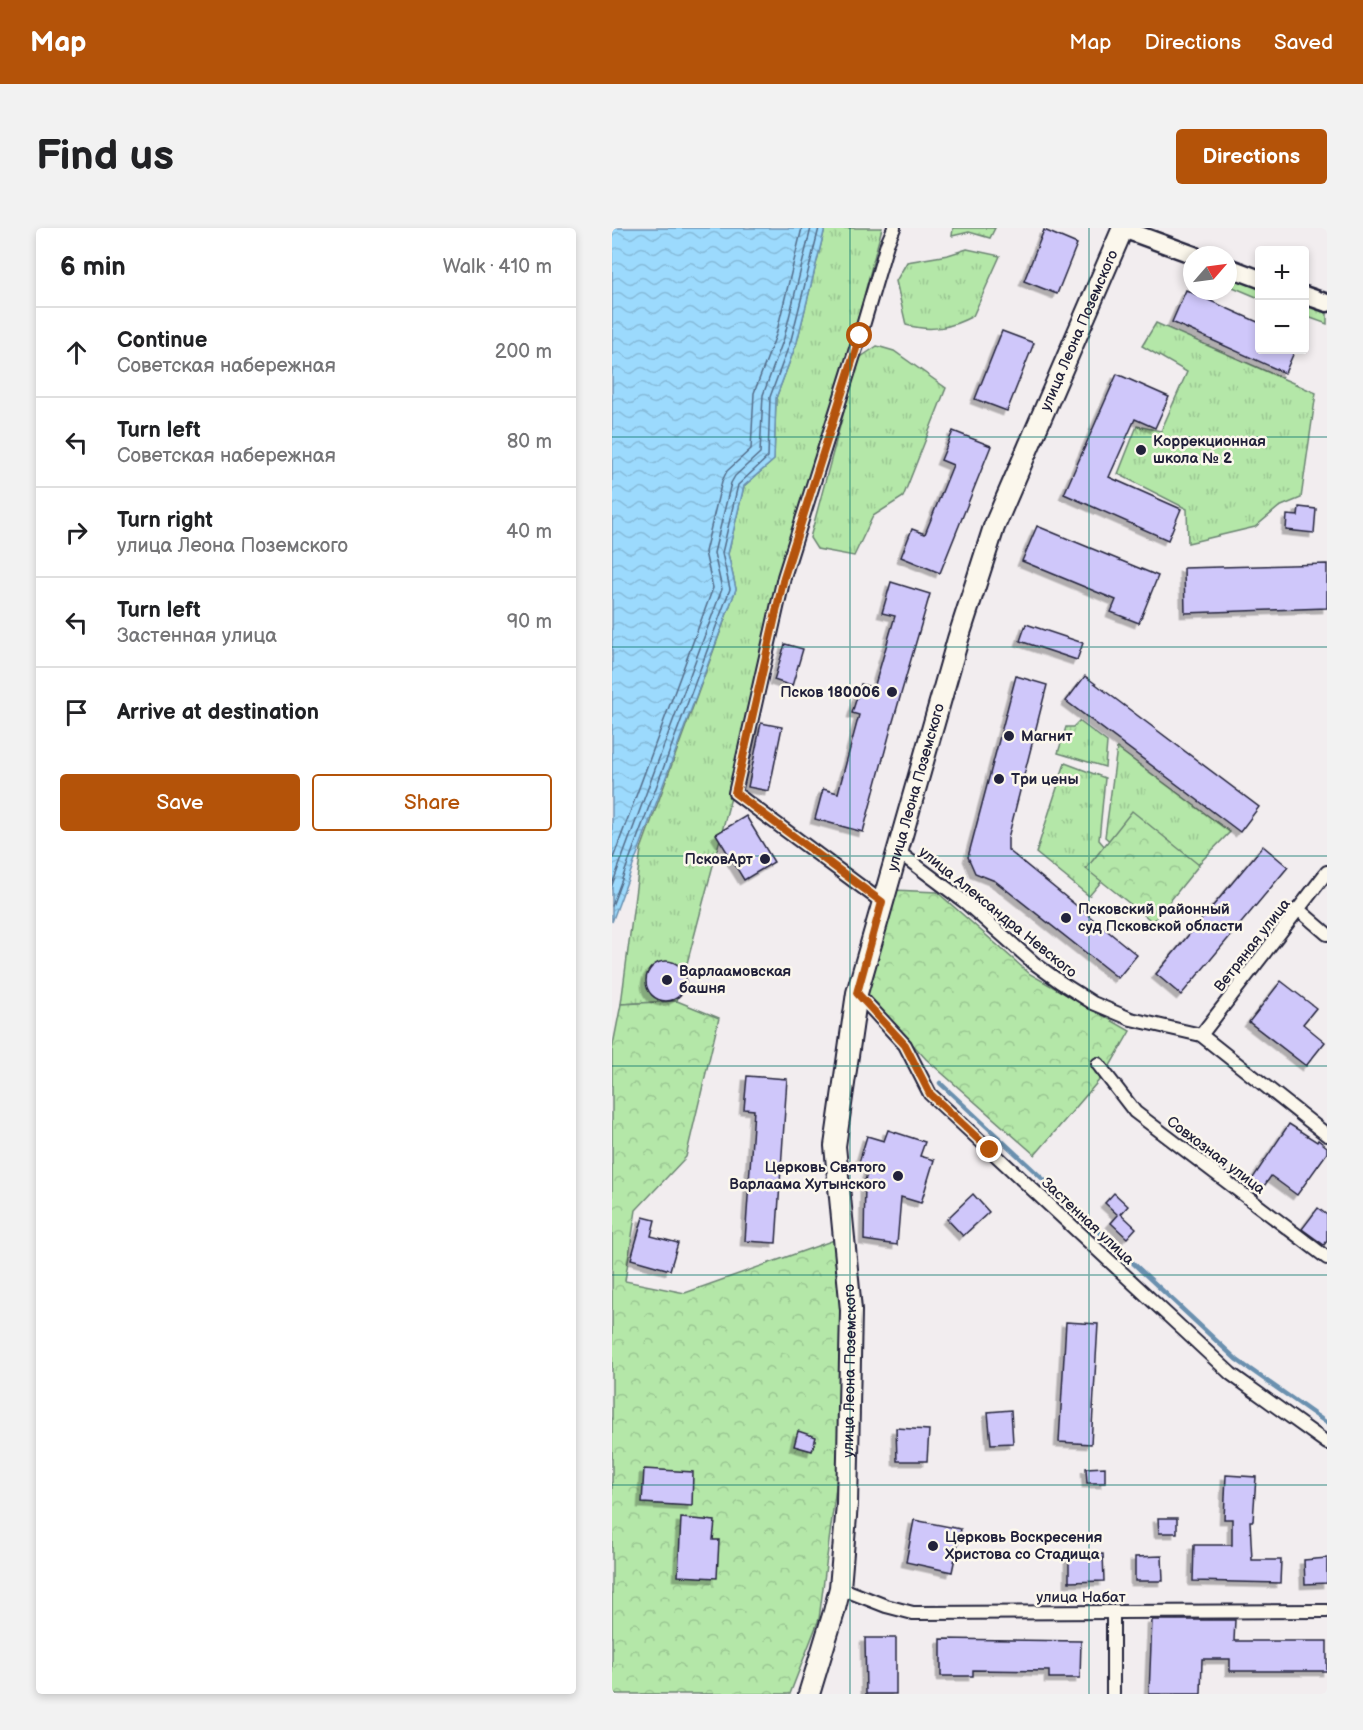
<!DOCTYPE html>
<meta charset="utf-8">
<style>
:root{--surface:#fff;--page:#f2f2f2;--text:#202124;--muted:#757577;--line:#e0e0e0;--accent:#b45309}
body{margin:0;font-family:"Balsamiq Sans",sans-serif;background:var(--page);color:var(--text)}
.controls{position:absolute;right:18px;top:18px;display:grid;overflow:hidden;border-radius:6px;box-shadow:0 3px 9px #0003}
.controls button{width:54px;height:54px;display:grid;place-items:center;padding:0;border:0;border-bottom:2px solid var(--line);background:var(--surface);color:var(--text);font:30px sans-serif}
.compass{position:absolute;left:571px;top:18px;width:54px;height:54px;border-radius:50%;background:var(--surface);box-shadow:0 3px 9px #0003;rotate:62deg}
.stop{position:absolute;width:18px;height:18px;margin:-14px;border:4px solid #b45309;border-radius:50%;background:#fff}
.stop.end{background:#b45309;border-color:#fff;box-shadow:0 2px 6px #0008}
.list{margin:0;padding:0;list-style:none}
h2{display:flex;justify-content:space-between;align-items:center;height:78px;margin:0;padding:0 24px;font-size:26px}
h2 small{font-size:20px;font-weight:400;color:var(--muted)}
.list li{display:grid;grid-template-columns:39px 1fr auto;gap:18px;align-items:center;box-sizing:border-box;height:90px;padding:0 24px;border-top:2px solid var(--line)}
.list b{display:block;font-size:22px;white-space:nowrap}
.list p{margin:0;font-size:20px;white-space:nowrap;color:var(--muted)}
.list em{font-size:20px;font-style:normal;color:var(--muted)}
.actions{display:flex;gap:12px;padding:18px 24px}
.actions a{flex:1;padding:14px 0;border:2px solid var(--accent);border-radius:6px;text-align:center;font-size:21px;color:var(--accent)}
.actions .main{background:var(--accent);color:#fff}
.icon{flex:none;width:33px;height:33px;fill:none;stroke:currentColor;stroke-width:2;stroke-linecap:round;stroke-linejoin:round}
.map{position:relative;flex:none;width:715px;height:1466px;overflow:hidden;border-radius:6px}
header{display:flex;align-items:center;gap:36px;box-sizing:border-box;height:84px;padding:0 30px;background:var(--accent);color:#fff}
header strong{font-size:28px}
nav{display:flex;gap:33px;margin-inline-start:auto;font-size:21px}
.intro{display:flex;align-items:center;justify-content:space-between;box-sizing:border-box;height:144px;padding:0 36px}
h1{margin:0;font-size:42px}
.button{padding:15px 27px;border-radius:6px;background:var(--accent);color:#fff;font-size:21px;font-weight:700}
main{display:flex;gap:36px;padding:0 36px}
aside{flex:1;background:var(--surface);border-radius:6px;box-shadow:0 3px 9px #0003}
.map>svg:first-child{display:block}
.grass{fill:url(#grass-tufts);stroke:#6b8472;stroke-width:1.5}
.park{fill:url(#park-crowns);stroke:#6b8472;stroke-width:1.5}
.water{fill:url(#water-waves);stroke:#6b90af;stroke-width:1.5}
.lines{fill:none;stroke-linecap:round;stroke-linejoin:round}
.shore{stroke:#536c89;stroke-width:1.5}
.stream{stroke:#6b90af;stroke-width:4.5}
.building{fill:#cfc7fa;stroke:#22223b;stroke-width:1.5;filter:url(#shadow)}
.street-casing{stroke:#22223b;stroke-width:16}
.secondary-casing{stroke:#22223b;stroke-width:21}
.primary-casing{stroke:#22223b;stroke-width:24}
.street{stroke:#fbf7ec;stroke-width:12}
.secondary{stroke:#fbf7ec;stroke-width:16}
.primary{stroke:#fbf7ec;stroke-width:20}
.route{stroke:#b45309;stroke-width:8}
.grid{fill:none;stroke:#0f766e;stroke-width:1.5;stroke-opacity:0.55}
.poi-dot{fill:#22223b;stroke:#fbf7ec;stroke-width:2}
.labels{text-anchor:middle;stroke-width:5;stroke-linejoin:round;paint-order:stroke}
.street-label{font-size:15px;fill:#22223b;stroke:#fbf7ec}
.poi-label{font-size:15px;font-weight:bold;fill:#22223b;stroke:#fbf7ec;text-anchor:start}
</style>
<header>
<strong>Map</strong>
<nav><a>Map</a><a>Directions</a><a>Saved</a></nav>
</header>
<div class="intro"><h1>Find us</h1><a class="button">Directions</a></div>
<main>
<aside>
<h2>6 min<small>Walk · 410 m</small></h2>
<ul class="list">
<li><svg class="icon" aria-label="ahead" viewBox="0 0 24 24"><path d="M12 20V5M6 11l6-6 6 6"/></svg><div><b>Continue</b><p>Советская набережная</p></div><em>200 m</em></li>
<li><svg class="icon" aria-label="left" viewBox="0 0 24 24"><path d="M17 20v-9H6M10 6l-5 5 5 5"/></svg><div><b>Turn left</b><p>Советская набережная</p></div><em>80 m</em></li>
<li><svg class="icon" aria-label="right" viewBox="0 0 24 24"><path d="M7 20v-9h11M14 6l5 5-5 5"/></svg><div><b>Turn right</b><p>улица Леона Поземского</p></div><em>40 m</em></li>
<li><svg class="icon" aria-label="left" viewBox="0 0 24 24"><path d="M17 20v-9H6M10 6l-5 5 5 5"/></svg><div><b>Turn left</b><p>Застенная улица</p></div><em>90 m</em></li>
<li><svg class="icon" aria-label="arrive" viewBox="0 0 24 24"><path d="M6 21V4h12l-3 4 3 4H6"/></svg><div><b>Arrive at destination</b></div></li>
</ul>
<div class="actions"><a class="main">Save</a><a>Share</a></div>
</aside>
<div class="map">
<svg width="715" height="1466" viewBox="0 0 715 1466">
<defs>
<pattern id="grass-tufts" width="24" height="20" patternUnits="userSpaceOnUse" patternTransform="scale(1.5)"><rect width="24" height="20" fill="#b4e7a8"/><path d="M3 7l-1-3M5 7V3M7 7l1-3M15 17l-1-3M17 17v-4M19 17l1-3" fill="none" stroke="#9ac692"/></pattern>
<pattern id="park-crowns" width="20" height="18" patternUnits="userSpaceOnUse" patternTransform="scale(1.5)"><rect width="20" height="18" fill="#b4e7a8"/><path d="M2 6a3 3 0 1 1 6 0M12 15a3 3 0 1 1 6 0" fill="none" stroke="#9ac692"/></pattern>
<pattern id="water-waves" width="16" height="10" patternUnits="userSpaceOnUse" patternTransform="scale(1.5)"><rect width="16" height="10" fill="#9cdafd"/><path d="M0 5q4-4 8 0t8 0" fill="none" stroke="#86bbda"/></pattern>
<filter id="shadow"><feDropShadow dx="-4.5" dy="4.5" stdDeviation="0" flood-color="#0004"/></filter>
</defs>
<rect width="100%" height="100%" fill="#f2edef"/>
<filter id="ink" filterUnits="userSpaceOnUse"><feTurbulence type="fractalNoise" baseFrequency=".0167" numOctaves="2"/><feDisplacementMap in="SourceGraphic" scale="12" xChannelSelector="R" yChannelSelector="G"/><feConvolveMatrix kernelMatrix="1 2 1 2 8 2 1 2 1" color-interpolation-filters="sRGB"/></filter>
<g filter="url(#ink)">
<!-- grass -->
<g class="grass">
<path d="M 213,0 L 270,0 L 65,773 L 9,776 L 29,621 L 124,361 L 116,326 L 132,258 L 162,232 L 164,170 L 185,114 Z"/>
<path d="M 341,0 L 383,0 L 378,10 L 357,4 L 340,8 Z"/>
<path d="M 355,21 L 388,28 L 361,88 C 338,100 320,104 294,97 L 284,53 L 295,34 L 336,27 Z"/>
<path d="M 617,49 L 647,60 L 647,70 L 616,57 Z"/>
<path d="M 693,76 L 715,85 L 715,96 L 693,88 Z"/>
<path d="M 544,95 L 704,165 L 689,270 L 667,279 L 643,299 L 576,315 L 575,281 L 506,246 L 525,198 L 549,203 L 575,144 L 530,118 Z"/>
<path d="M 265,118 L 282,123 L 334,160 L 291,269 L 261,288 L 242,328 L 205,321 L 198,310 L 246,131 Z"/>
<path d="M 467,493 L 495,514 L 493,539 L 446,525 L 454,499 L 461,499 Z"/>
<path d="M 505,520 L 618,604 L 557,666 L 493,609 Z"/>
<path d="M 453,535 L 493,550 L 487,612 L 506,634 L 477,668 L 424,625 Z"/>
</g>
<!-- park -->
<g class="park">
<path d="M 520,583 L 587,637 L 541,694 L 474,641 Z"/>
<path d="M 281,662 L 325,664 L 418,746 L 518,803 L 495,843 L 423,927 L 314,831 L 252,763 Z"/>
<path d="M 65,773 L 107,790 L 74,929 L 24,982 L 13,1053 L 73,1065 L 225,1011 L 231,1091 L 229,1220 L 207,1391 L 178,1466 L 0,1466 L 0,822 L 9,776 Z"/>
</g>
<!-- water -->
<path class="water" d="M 0,0 L 213,0 L 185,114 L 164,170 L 162,232 L 132,258 L 116,326 L 124,361 L 0,694 Z"/>
<g class="lines">
<!-- shore -->
<g class="shore">
<path d="M 0,633 L 101,360 L 93,324 L 110,253 L 115,243 L 139,221 L 142,165 L 164,107 L 190,0"/>
<path d="M 0,657 L 110,361 L 102,325 L 119,255 L 123,248 L 148,225 L 151,167 L 172,110 L 199,0"/>
<path d="M 0,678 L 118,361 L 110,325 L 126,257 L 156,229 L 158,169 L 179,112 L 207,0"/>
</g>
<!-- stream -->
<path class="stream" d="M 328,855 L 625,1132 L 715,1195"/>
</g>
<!-- building -->
<g class="building">
<path d="M 432,2 L 465,16 L 445,66 L 412,53 Z"/>
<path d="M 574,62 L 648,95 L 648,122 L 683,122 L 673,145 L 560,94 Z"/>
<path d="M 390,103 L 422,115 L 395,183 L 363,171 Z"/>
<path d="M 505,146 L 557,169 L 543,200 L 523,191 L 497,249 L 569,281 L 556,312 L 452,266 Z"/>
<path d="M 341,203 L 379,218 L 328,345 L 289,329 L 300,301 L 313,306 L 341,237 L 329,232 Z"/>
<path d="M 687,279 L 704,281 L 702,305 L 674,302 L 675,287 L 686,288 Z"/>
<path d="M 425,298 L 546,348 L 527,395 L 499,384 L 504,372 L 410,333 Z"/>
<path d="M 715,336 L 715,380 L 573,385 L 572,340 Z"/>
<path d="M 279,354 L 318,366 L 280,497 L 251,604 L 203,591 L 211,561 L 226,565 L 247,487 L 240,485 L 249,456 L 262,460 L 283,388 L 270,385 Z"/>
<path d="M 414,396 L 471,415 L 465,432 L 408,413 Z"/>
<path d="M 173,416 L 191,421 L 180,458 L 162,452 Z"/>
<path d="M 404,448 L 435,457 L 396,610 L 396,622 L 525,727 L 506,750 L 383,653 L 363,645 L 356,629 Z"/>
<path d="M 473,448 L 647,579 L 628,604 L 454,473 Z"/>
<path d="M 149,495 L 170,499 L 157,563 L 136,559 Z"/>
<path d="M 134,588 L 162,634 L 132,652 L 104,606 Z"/>
<path d="M 651,618 L 676,639 L 569,767 L 544,746 Z"/>
<circle cx="54" cy="753" r="20"/>
<path d="M 669,753 L 704,780 L 691,796 L 713,814 L 694,838 L 637,794 Z"/>
<path d="M 135,848 L 175,851 L 164,1015 L 133,1013 L 142,882 L 132,881 Z"/>
<path d="M 677,896 L 705,914 L 706,912 L 715,919 L 715,925 L 685,967 L 659,948 L 646,967 L 635,959 Z"/>
<path d="M 276,902 L 313,914 L 308,928 L 322,932 L 309,975 L 289,969 L 285,1017 L 252,1012 L 253,953 L 257,938 L 247,935 L 255,908 L 272,913 Z"/>
<path d="M 502,965 L 516,978 L 509,986 L 524,1000 L 515,1010 L 499,995 L 506,987 L 493,975 Z"/>
<path d="M 361,966 L 377,984 L 351,1008 L 335,991 Z"/>
<path d="M 706,980 L 715,987 L 715,1013 L 712,1017 L 690,1001 Z"/>
<path d="M 31,989 L 43,992 L 39,1008 L 66,1015 L 58,1042 L 19,1031 Z"/>
<path d="M 454,1094 L 486,1096 L 479,1216 L 447,1214 Z"/>
<path d="M 399,1182 L 401,1215 L 379,1216 L 376,1184 Z"/>
<path d="M 284,1200 L 317,1202 L 315,1233 L 285,1233 Z"/>
<path d="M 186,1203 L 204,1209 L 200,1223 L 182,1218 Z"/>
<path d="M 493,1239 L 493,1255 L 475,1255 L 474,1240 Z"/>
<path d="M 32,1241 L 81,1244 L 80,1278 L 30,1275 Z"/>
<path d="M 614,1247 L 644,1249 L 641,1293 L 638,1293 L 640,1332 L 669,1332 L 668,1355 L 581,1353 L 582,1317 L 620,1317 L 620,1291 L 612,1291 Z"/>
<path d="M 69,1290 L 103,1293 L 101,1312 L 107,1312 L 105,1350 L 66,1348 Z"/>
<path d="M 546,1290 L 565,1290 L 565,1305 L 547,1305 Z"/>
<path d="M 302,1292 L 349,1301 L 340,1344 L 294,1334 Z"/>
<path d="M 491,1326 L 492,1353 L 457,1354 L 457,1327 Z"/>
<path d="M 550,1328 L 551,1353 L 523,1353 L 523,1329 Z"/>
<path d="M 715,1330 L 715,1355 L 693,1356 L 692,1332 Z"/>
<path d="M 540,1392 L 623,1392 L 622,1413 L 715,1413 L 715,1443 L 618,1443 L 618,1431 L 590,1431 L 589,1466 L 537,1466 Z"/>
<path d="M 253,1410 L 284,1410 L 284,1466 L 254,1466 Z"/>
<path d="M 329,1411 L 469,1413 L 468,1450 L 437,1450 L 437,1443 L 361,1442 L 361,1448 L 329,1448 Z"/>
</g>
<g class="lines">
<!-- street casing -->
<g class="street-casing">
<g id="street">
<path d="M 285,623 L 353,674 L 422,735 L 448,754 L 481,775 L 519,791 L 589,807 L 715,907"/>
<path d="M 270,674 L 123,565 L 172,349 L 248,108 L 275,16 L 282,0"/>
<path d="M 686,681 L 715,706"/>
<path d="M 245,765 L 293,817 L 318,866 L 619,1146 L 715,1215"/>
<path d="M 589,807 L 715,644"/>
<path d="M 486,836 L 523,884 L 715,1030"/>
<path d="M 228,1360 L 274,1378 L 301,1385 L 715,1383"/>
<path d="M 501,1466 L 501,1384"/>
</g>
</g>
<!-- secondary casing -->
<g class="secondary-casing">
<g id="secondary">
<path d="M 511,1 L 582,27"/>
<path d="M 616,39 L 648,51"/>
<path d="M 692,67 L 715,75"/>
</g>
</g>
<!-- primary casing -->
<g class="primary-casing">
<g id="primary">
<path id="s1" d="M 197,1466 L 222,1384 L 228,1360 L 235,1276 L 239,1082 L 223,918 L 245,765 L 346,411 L 382,299 L 511,0"/>
</g>
</g>
<!-- street -->
<use href="#street" class="street"/>
<!-- secondary -->
<use href="#secondary" class="secondary"/>
<!-- primary -->
<use href="#primary" class="primary"/>
</g>
</g>
<g class="lines" filter="url(#ink)">
<!-- route -->
<path class="route" d="M 248,108 L 172,349 L 123,565 L 270,674 L 245,765 L 293,817 L 318,866 L 378,922"/>
</g>
<!-- grid -->
<path class="grid" d="M 238,0 L 238,1466M 477,0 L 477,1466M 0,209 L 715,209M 0,419 L 715,419M 0,628 L 715,628M 0,838 L 715,838M 0,1047 L 715,1047M 0,1257 L 715,1257"/>
<!-- markers -->
<g class="poi-dot">
<circle cx="529" cy="222" r="6"/>
<circle cx="280" cy="464" r="6"/>
<circle cx="397" cy="508" r="6"/>
<circle cx="387" cy="551" r="6"/>
<circle cx="153" cy="631" r="6"/>
<circle cx="454" cy="690" r="6"/>
<circle cx="55" cy="752" r="6"/>
<circle cx="286" cy="948" r="6"/>
<circle cx="321" cy="1318" r="6"/>
</g>
<g class="labels">
<!-- street labels -->
<g class="street-label">
<text dy="5" stroke="none"><textPath href="#s1" startOffset="1408">улица Леона Поземского</textPath></text>
<text dy="5" stroke="none"><textPath href="#s1" startOffset="922">улица Леона Поземского</textPath></text>
<text transform="translate(386 684) rotate(39)" y="5">улица Александра Невского</text>
<text transform="translate(640 717) rotate(-52)" y="5">Ветряная улица</text>
<text transform="translate(604 927) rotate(37)" y="5">Совхозная улица</text>
<text transform="translate(476 993) rotate(43)" y="5">Застенная улица</text>
<text dy="5" stroke="none"><textPath href="#s1" startOffset="328">улица Леона Поземского</textPath></text>
<text x="469" y="1374">улица Набат</text>
</g>
<!-- poi labels -->
<g class="poi-label">
<text x="541" y="218">Коррекционная<tspan x="541" dy="17">школа № 2</tspan></text>
<text x="268" y="469" text-anchor="end">Псков 180006</text>
<text x="409" y="513">Магнит</text>
<text x="399" y="556">Три цены</text>
<text x="141" y="636" text-anchor="end">ПсковАрт</text>
<text x="466" y="686">Псковский районный<tspan x="466" dy="17">суд Псковской области</tspan></text>
<text x="67" y="748">Варлаамовская<tspan x="67" dy="17">башня</tspan></text>
<text x="274" y="944" text-anchor="end">Церковь Святого<tspan x="274" dy="17">Варлаама Хутынского</tspan></text>
<text x="333" y="1314">Церковь Воскресения<tspan x="333" dy="17">Христова со Стадища</tspan></text>
</g>
</g>
</svg>
<div class="controls">
<button>+</button>
<button>−</button>
</div>
<svg class="compass" viewBox="-18 -18 36 36"><path d="M0-13l5 13h-10z" fill="#e53935"/><path d="M0 13l5-13h-10z" fill="#757577"/></svg>
<div class="stop" style="left:248px;top:108px"></div>
<div class="stop end" style="left:378px;top:922px"></div>
</div>
</main>
